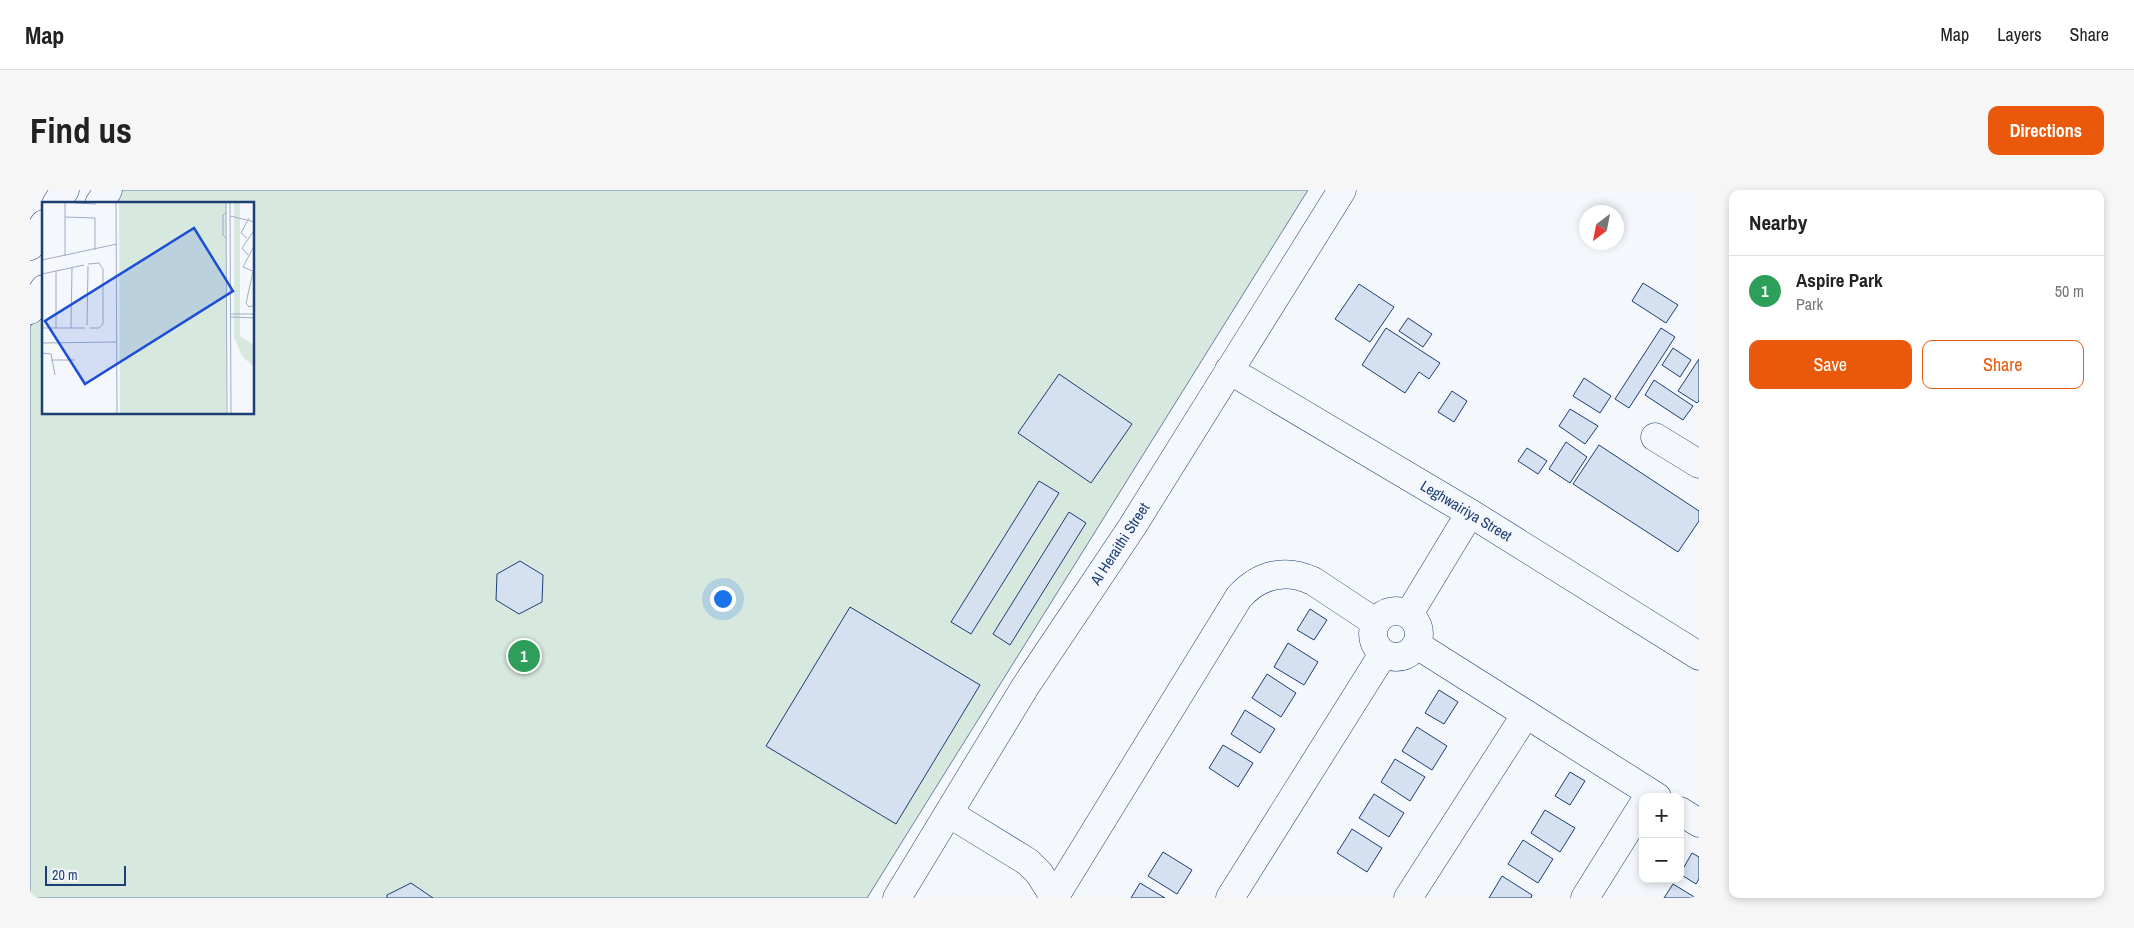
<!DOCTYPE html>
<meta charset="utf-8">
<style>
:root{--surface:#fff;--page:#f6f6f6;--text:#222;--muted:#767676;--line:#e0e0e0;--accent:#ea580c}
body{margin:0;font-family:"Archivo Narrow",sans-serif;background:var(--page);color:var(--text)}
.controls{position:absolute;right:15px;bottom:15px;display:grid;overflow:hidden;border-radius:10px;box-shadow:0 2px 8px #0003}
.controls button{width:45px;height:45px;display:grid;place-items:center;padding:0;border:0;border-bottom:1px solid var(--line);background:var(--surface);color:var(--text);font:25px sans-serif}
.compass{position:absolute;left:1549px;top:15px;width:45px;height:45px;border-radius:50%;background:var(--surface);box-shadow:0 2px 8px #0003;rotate:212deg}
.scale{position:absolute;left:15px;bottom:12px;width:81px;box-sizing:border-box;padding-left:5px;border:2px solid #1d3f73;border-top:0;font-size:14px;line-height:18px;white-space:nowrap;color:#1d3f73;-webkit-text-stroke:4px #f4f7fb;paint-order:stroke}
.you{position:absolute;left:692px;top:408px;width:18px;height:18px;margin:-12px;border:4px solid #fff;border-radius:50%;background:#1a73e8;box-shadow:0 0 0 8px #1a73e833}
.badge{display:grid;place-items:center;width:32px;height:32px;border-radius:50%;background:var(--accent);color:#fff;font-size:16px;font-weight:700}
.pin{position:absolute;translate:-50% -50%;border:2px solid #fff;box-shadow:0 1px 5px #0006}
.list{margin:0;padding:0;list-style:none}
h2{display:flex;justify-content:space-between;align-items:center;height:65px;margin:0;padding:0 20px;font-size:21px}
h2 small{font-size:16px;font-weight:400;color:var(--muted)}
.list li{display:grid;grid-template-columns:32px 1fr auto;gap:15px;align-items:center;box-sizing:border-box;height:70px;padding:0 20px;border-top:1px solid var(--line)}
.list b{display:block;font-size:19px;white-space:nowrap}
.list p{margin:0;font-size:16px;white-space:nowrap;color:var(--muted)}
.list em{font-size:16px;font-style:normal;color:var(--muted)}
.actions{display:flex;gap:10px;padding:15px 20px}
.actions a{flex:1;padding:11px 0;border:1px solid var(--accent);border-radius:10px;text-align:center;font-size:18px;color:var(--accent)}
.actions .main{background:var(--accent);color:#fff}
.map{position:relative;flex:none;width:1669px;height:708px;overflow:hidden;border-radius:10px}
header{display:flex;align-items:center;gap:30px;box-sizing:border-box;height:70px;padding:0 25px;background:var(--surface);border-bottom:1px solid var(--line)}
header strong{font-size:24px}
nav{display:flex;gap:28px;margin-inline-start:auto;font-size:18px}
.intro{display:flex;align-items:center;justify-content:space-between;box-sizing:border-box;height:120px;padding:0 30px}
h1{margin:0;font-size:35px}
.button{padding:12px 22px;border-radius:10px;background:var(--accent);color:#fff;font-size:18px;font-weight:700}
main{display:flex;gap:30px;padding:0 30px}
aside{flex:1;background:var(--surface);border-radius:10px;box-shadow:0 2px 8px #0003}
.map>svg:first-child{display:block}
.green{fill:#d7e8df;stroke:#687fa3}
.building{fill:#d5e0f0;stroke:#1d3f73}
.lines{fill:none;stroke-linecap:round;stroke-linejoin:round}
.minor-casing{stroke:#1d3f73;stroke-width:29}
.minor{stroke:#f4f7fb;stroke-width:28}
.labels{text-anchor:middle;stroke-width:4;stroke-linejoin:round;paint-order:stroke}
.street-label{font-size:15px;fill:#1d3f73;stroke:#f4f7fb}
.inset-road{fill:none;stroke:#9eadc5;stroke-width:1}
.view{fill:#1d4ed8;fill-opacity:0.15;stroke:#1d4ed8;stroke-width:2.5}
.inset-edge{fill:none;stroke:#1d3f73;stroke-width:2.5}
</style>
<header>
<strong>Map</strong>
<nav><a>Map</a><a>Layers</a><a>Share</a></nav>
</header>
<div class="intro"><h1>Find us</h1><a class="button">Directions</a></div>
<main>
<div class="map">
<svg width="1669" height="708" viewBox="0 0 1669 708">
<rect width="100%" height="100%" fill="#f4f7fb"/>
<!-- green -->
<path class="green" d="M 86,0 L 1278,0 L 837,708 L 0,708 L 0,137 L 14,115 L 14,224 L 224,224 L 224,14 L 77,14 Z"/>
<!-- building -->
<g class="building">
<path d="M 1613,93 L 1648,115 L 1636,133 L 1602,111 Z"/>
<path d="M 1329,94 L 1364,117 L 1340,152 L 1305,129 Z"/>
<path d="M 1378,128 L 1402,144 L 1393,157 L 1369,141 Z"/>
<path d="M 1356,138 L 1410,173 L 1399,189 L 1389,182 L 1375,203 L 1332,175 Z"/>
<path d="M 1631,138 L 1645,147 L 1599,218 L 1585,209 Z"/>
<path d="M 1643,158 L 1661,170 L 1650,187 L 1632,175 Z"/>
<path d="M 1669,169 L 1669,211 L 1667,213 L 1648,201 Z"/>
<path d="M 1029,184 L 1102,234 L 1061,293 L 988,243 Z"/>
<path d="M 1554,188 L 1581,206 L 1570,223 L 1543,206 Z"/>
<path d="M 1624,190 L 1663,216 L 1653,230 L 1615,205 Z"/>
<path d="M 1422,201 L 1437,211 L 1424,232 L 1408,222 Z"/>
<path d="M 1540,219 L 1568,236 L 1555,254 L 1529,236 Z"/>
<path d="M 1536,252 L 1557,267 L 1540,293 L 1519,279 Z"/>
<path d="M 1569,255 L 1669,321 L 1669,331 L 1648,362 L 1543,294 Z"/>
<path d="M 1497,258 L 1517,271 L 1508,284 L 1488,271 Z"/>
<path d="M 1009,291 L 1029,303 L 941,444 L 921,432 Z"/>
<path d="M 1039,322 L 1056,333 L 980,455 L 963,444 Z"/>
<path d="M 490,371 L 513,385 L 512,412 L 489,424 L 466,410 L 467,384 Z"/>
<path d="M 820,417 L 950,495 L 866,634 L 736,556 Z"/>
<path d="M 1280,419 L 1297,430 L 1284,450 L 1267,440 Z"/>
<path d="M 1258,453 L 1288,472 L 1274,495 L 1244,477 Z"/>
<path d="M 1237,484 L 1266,503 L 1251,527 L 1222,508 Z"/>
<path d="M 1409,500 L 1428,512 L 1414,534 L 1395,523 Z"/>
<path d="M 1215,520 L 1245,539 L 1230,563 L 1201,544 Z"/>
<path d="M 1387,537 L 1417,556 L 1402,580 L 1372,561 Z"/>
<path d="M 1193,555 L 1223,573 L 1208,597 L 1179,578 Z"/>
<path d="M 1365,569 L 1395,587 L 1380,611 L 1351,592 Z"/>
<path d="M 1540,582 L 1555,591 L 1540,615 L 1525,606 Z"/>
<path d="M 1344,604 L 1374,623 L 1359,647 L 1329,628 Z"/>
<path d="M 1515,620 L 1545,638 L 1530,662 L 1501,643 Z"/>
<path d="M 1322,639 L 1352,658 L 1337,682 L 1307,663 Z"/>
<path d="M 1493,650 L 1523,669 L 1508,693 L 1478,674 Z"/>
<path d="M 1133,662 L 1162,680 L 1147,704 L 1118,686 Z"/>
<path d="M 1662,663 L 1669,667 L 1669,689 L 1666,694 L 1650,684 Z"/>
<path d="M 1472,686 L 1502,705 L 1501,708 L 1459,708 Z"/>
<path d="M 381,693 L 403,708 L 357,708 L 357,705 Z"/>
<path d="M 1110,693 L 1135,708 L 1101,708 Z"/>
<path d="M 1643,694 L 1666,708 L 1634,708 Z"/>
</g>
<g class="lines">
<!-- minor casing -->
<g class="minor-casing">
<g id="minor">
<path d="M 26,14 L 35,0"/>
<path d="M 69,14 L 78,0"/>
<path d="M 0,56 L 14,34"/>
<path d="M 0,120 L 14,99"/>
<path d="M 1199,180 L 1440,323 L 1669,466"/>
<path d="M 1625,247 L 1669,274"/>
<circle cx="1366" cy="444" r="23"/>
<path d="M 1379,424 L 1440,323"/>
<path d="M 1387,455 L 1627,607"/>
<path d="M 1650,621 L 1669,633"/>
<path d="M 920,624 L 998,672 L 1009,683 L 1024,707"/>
<path d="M 867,708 L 995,497 L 1102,337 L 1312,0"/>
<path d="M 1024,708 L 1209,407 C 1230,384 1255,378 1283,391 L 1345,432"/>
<path d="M 1200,708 L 1353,464"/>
<path d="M 1378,708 L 1496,524"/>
<path d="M 1555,708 L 1613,615"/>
</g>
</g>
<!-- minor -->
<use href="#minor" class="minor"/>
</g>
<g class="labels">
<!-- street labels -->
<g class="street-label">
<text transform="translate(1436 321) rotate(31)" y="5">Leghwairiya Street</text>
<text transform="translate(1090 354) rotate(-57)" y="5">Al Heraithi Street</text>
</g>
</g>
<!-- overview -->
<g transform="translate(12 12)">
<rect width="212" height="212" fill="#f4f7fb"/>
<path d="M 77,1 L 184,1 L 184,212 L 78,212 ZM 192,1 L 198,1 L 198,134 L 212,143 L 211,164 L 200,154 L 192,135 Z" fill="#d7e8df"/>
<path class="inset-road" d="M 33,1 L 54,2M 74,1 L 75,212M 184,1 L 185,212M 188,1 L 189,212M 185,10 L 181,13 L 181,33 L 185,37M 188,14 L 213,20M 23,15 L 53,16 L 53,48M 205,36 L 199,31 L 207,16M 213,42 L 201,65 L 213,70M 206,53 L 200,46 L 213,27M 23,54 L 23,1M 0,58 L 75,42M 46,62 L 57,61 L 61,67 L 61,122 L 57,126 L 48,126M 14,69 L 14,126M 211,70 L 204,101 L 207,105 L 213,103M 0,72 L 42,63M 188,112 L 213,112M 188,115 L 213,116M 45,123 L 46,64M 0,126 L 43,126M 29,126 L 30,66M 0,141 L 74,140M 0,151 L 9,152 L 13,173M 9,158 L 33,158"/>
<path class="view" d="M 152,26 L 191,89 L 43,182 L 3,119 Z"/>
<rect width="212" height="212" class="inset-edge"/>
</g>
</svg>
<div class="controls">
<button>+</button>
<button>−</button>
</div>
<svg class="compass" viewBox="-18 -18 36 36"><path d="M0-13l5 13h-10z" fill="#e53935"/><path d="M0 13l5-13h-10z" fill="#767676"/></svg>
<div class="scale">20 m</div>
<div class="you"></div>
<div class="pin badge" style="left:494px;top:466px;background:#2e9e5b">1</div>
</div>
<aside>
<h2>Nearby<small></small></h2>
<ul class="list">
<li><span class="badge" style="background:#2e9e5b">1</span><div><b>Aspire Park</b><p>Park</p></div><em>50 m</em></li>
</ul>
<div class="actions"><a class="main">Save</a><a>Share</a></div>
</aside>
</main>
